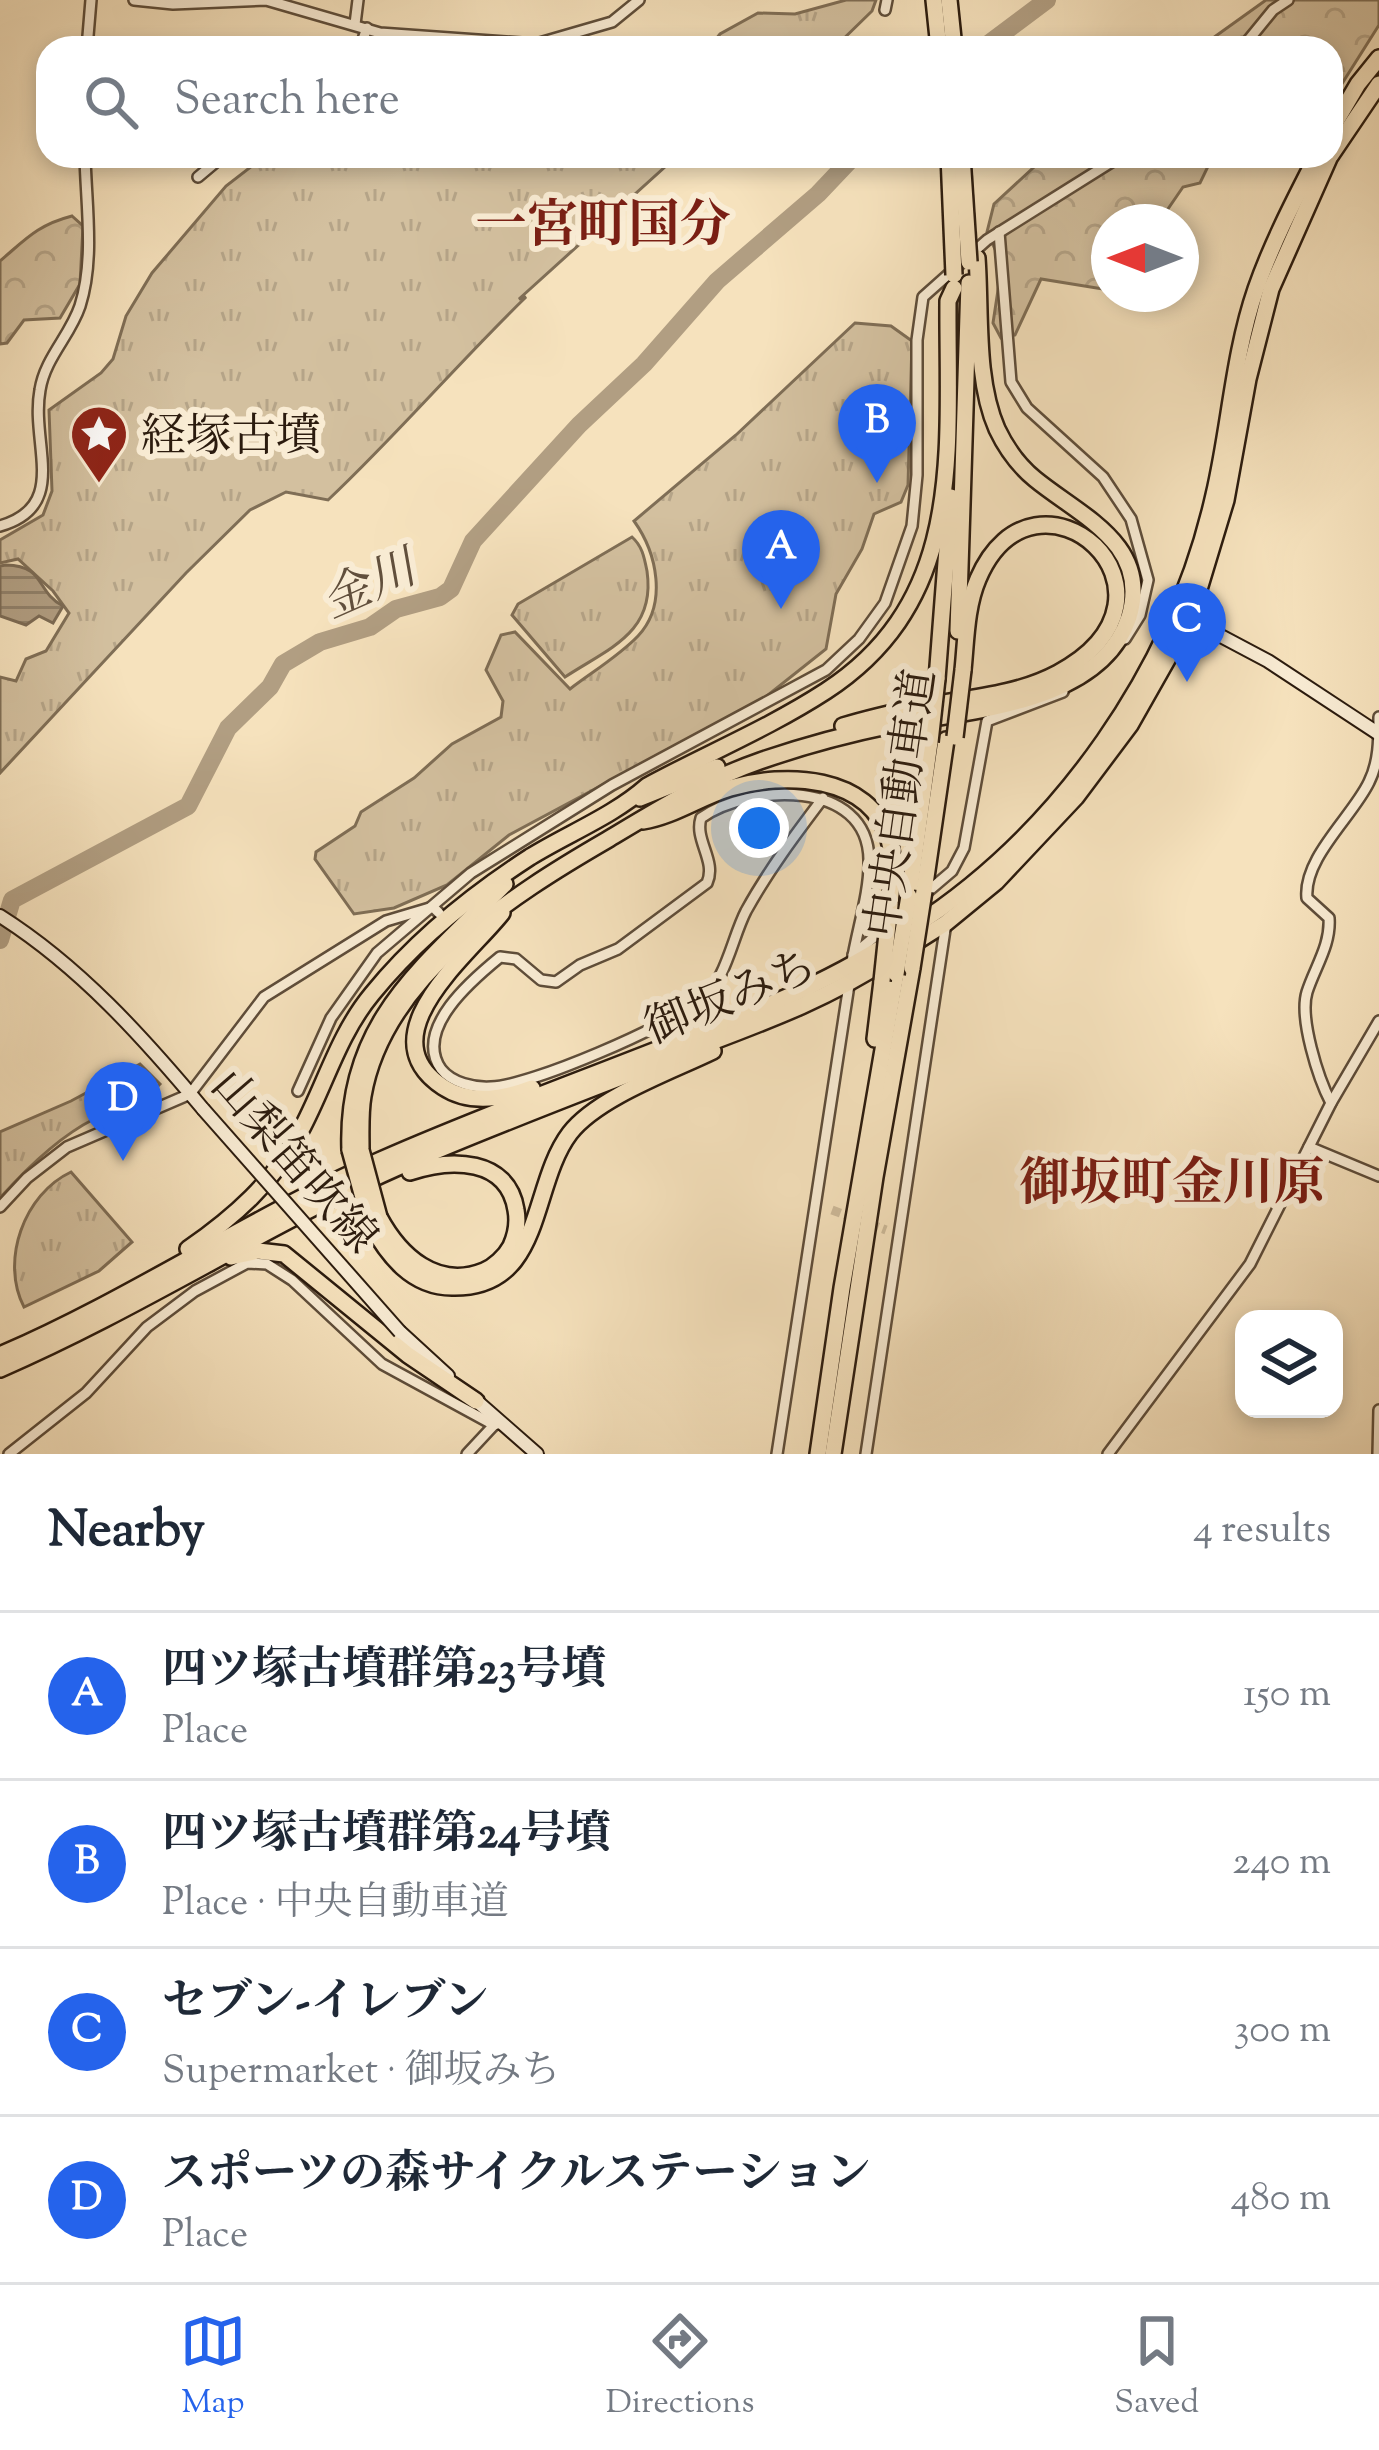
<!DOCTYPE html>
<meta charset="utf-8">
<style>
:root{--surface:#fff;--page:#f2f2f3;--text:#1f2937;--muted:#747a83;--line:#e0e1e3;--accent:#2563eb}
body{margin:0;font-family:"Sorts Mill Goudy","Noto Serif JP",serif;background:var(--page);color:var(--text)}
.controls{position:absolute;right:36px;bottom:36px;display:grid;overflow:hidden;border-radius:24px;box-shadow:0 6px 18px #0003}
.controls button{width:108px;height:108px;display:grid;place-items:center;padding:0;border:0;border-bottom:3px solid var(--line);background:var(--surface);color:var(--text);font:60px sans-serif}
.compass{position:absolute;left:1091px;top:204px;width:108px;height:108px;border-radius:50%;background:var(--surface);box-shadow:0 6px 18px #0003;rotate:270deg}
.you{position:absolute;left:759px;top:828px;width:42px;height:42px;margin:-30px;border:9px solid #fff;border-radius:50%;background:#1a73e8;box-shadow:0 0 0 18px #1a73e833}
.badge{display:grid;place-items:center;width:78px;height:78px;border-radius:50%;background:var(--accent);color:#fff;font-size:39px;font-weight:700}
.pin{position:absolute;translate:-50% -99px;filter:drop-shadow(0 3px 6px #0008)}
.pin::after{content:'';position:absolute;top:63px;width:42px;height:36px;background:inherit;clip-path:polygon(0 0,100% 0,50% 100%)}
.list{margin:0;padding:0;list-style:none}
h2{display:flex;justify-content:space-between;align-items:center;height:156px;margin:0;padding:0 48px;font-size:51px}
h2 small{font-size:39px;font-weight:400;color:var(--muted)}
.list li{display:grid;grid-template-columns:78px 1fr auto;gap:36px;align-items:center;box-sizing:border-box;height:168px;padding:0 48px;border-top:3px solid var(--line)}
.list b{display:block;font-size:45px;white-space:nowrap}
.list p{margin:0;font-size:39px;white-space:nowrap;color:var(--muted)}
.list em{font-size:39px;font-style:normal;color:var(--muted)}
.icon{flex:none;width:66px;height:66px;fill:none;stroke:currentColor;stroke-width:2;stroke-linecap:round;stroke-linejoin:round}
.map{position:relative;flex:none;width:1379px;height:1454px;overflow:hidden}
.search{position:absolute;background:var(--surface);box-shadow:0 6px 18px #0003;left:36px;right:36px;top:36px;height:132px;display:flex;align-items:center;gap:30px;box-sizing:border-box;padding:0 42px;border-radius:36px;color:var(--muted);font-size:45px}
.sheet{height:828px;background:var(--surface)}
nav{display:flex;justify-content:space-around;align-items:center;box-sizing:border-box;height:168px;border-top:3px solid var(--line);background:var(--surface);font-size:33px;color:var(--muted)}
nav a{display:grid;justify-items:center;gap:6px}
nav .on{color:var(--accent)}
.map>svg:first-child{display:block}
.grass{fill:url(#grass-tufts);stroke:#7f6e56;stroke-width:3}
.forest{fill:url(#forest-crowns);stroke:#7f6e56;stroke-width:3}
.water{fill:url(#water-rules);stroke:#7b6a54;stroke-width:3}
.lines{fill:none;stroke-linecap:round;stroke-linejoin:round}
.river{stroke:#b19e82;stroke-width:18}
.street-tunnel{stroke:#cdba9a;stroke-width:9;stroke-dasharray:9 4.5;stroke-linecap:butt}
.street-casing{stroke:#5e4d3a;stroke-width:14}
.secondary-casing{stroke:#2b1b0e;stroke-width:16}
.highway-casing{stroke:#2b1b0e;stroke-width:20}
.street{stroke:#f9ecd4;stroke-width:9}
.secondary{stroke:#f9ecd4;stroke-width:12}
.highway{stroke:#f6e2bd;stroke-width:15}
.secondary-bridge-casing{stroke:#2b1b0e;stroke-width:16;stroke-linecap:butt}
.highway-bridge-casing{stroke:#2b1b0e;stroke-width:20;stroke-linecap:butt}
.secondary-bridge{stroke:#f9ecd4;stroke-width:12}
.highway-bridge{stroke:#f6e2bd;stroke-width:15}
.labels{text-anchor:middle;stroke-width:12;stroke-linejoin:round;paint-order:stroke}
.poi-label{font-size:45px;fill:#2b1b0e;stroke:#f9ecd4;text-anchor:start}
.street-label{font-size:45px;fill:#2b1b0e;stroke:#f9ecd4}
.water-label{font-size:48px;font-style:italic;fill:#614f3c;stroke:#f9ecd4}
.quarter-label{font-size:51px;font-weight:bold;fill:#7a1f14;stroke:#f9ecd4}
</style>
<div class="map">
<svg width="1379" height="1454" viewBox="0 0 1379 1454">
<defs>
<pattern id="grass-tufts" width="24" height="20" patternUnits="userSpaceOnUse" patternTransform="scale(3)"><rect width="24" height="20" fill="#d3c09f"/><path d="M3 7l-1-3M5 7V3M7 7l1-3M15 17l-1-3M17 17v-4M19 17l1-3" fill="none" stroke="#b5a488"/></pattern>
<pattern id="forest-crowns" width="20" height="18" patternUnits="userSpaceOnUse" patternTransform="scale(3)"><rect width="20" height="18" fill="#d3c09f"/><path d="M2 6a3 3 0 1 1 6 0M12 15a3 3 0 1 1 6 0" fill="none" stroke="#b5a488"/></pattern>
<pattern id="water-rules" width="6" height="5" patternUnits="userSpaceOnUse" patternTransform="scale(3)"><rect width="6" height="5" fill="#b19e82"/><path d="M0 2.5h6" fill="none" stroke="#908069"/></pattern>
</defs>
<rect width="100%" height="100%" fill="#f6e2bd"/>
<filter id="stains"><feTurbulence type="fractalNoise" baseFrequency=".00167" numOctaves="4"/><feColorMatrix values="0 0 0 0 .2 0 0 0 0 .09 0 0 0 0 .02 0 0 0 .5 -.17"/></filter>
<radialGradient id="worn" r=".72"><stop offset=".6" stop-color="#630" stop-opacity="0"/><stop offset="1" stop-color="#630" stop-opacity=".3"/></radialGradient>
<!-- grass -->
<g class="grass">
<path d="M 846,0 L 876,0 L 872,11 L 834,48 L 709,48 L 720,34 L 758,13 L 795,14 Z"/>
<path d="M 265,156 L 677,156 L 519,299 L 526,297 C 458,363 397,435 328,500 L 286,492 L 250,510 L 186,573 L 0,773 L 0,677 L 16,681 L 26,659 L 46,651 L 69,613 L 53,591 L 18,559 L 0,563 L 0,540 L 43,515 L 52,491 L 49,410 L 101,373 L 113,359 L 126,316 L 152,273 L 226,186 Z"/>
<path d="M 855,323 L 891,326 L 912,341 L 908,485 L 901,502 L 874,514 L 862,549 L 836,594 L 826,649 L 763,699 L 509,835 L 447,885 L 394,908 L 354,914 L 315,859 L 316,852 L 355,826 L 361,812 L 414,778 L 452,744 L 501,717 L 503,701 L 486,670 L 501,635 L 515,632 L 570,689 C 592,672 619,656 638,636 C 668,604 657,553 634,521 L 736,435 Z"/>
<path d="M 632,537 C 642,546 644,556 647,571 C 656,633 609,648 565,677 L 512,615 L 518,604 Z"/>
<path d="M 140,1064 L 160,1084 C 141,1105 119,1107 94,1119 C 58,1137 26,1169 0,1198 L 0,1132 L 71,1101 Z"/>
<path d="M 71,1172 L 132,1242 L 99,1271 L 24,1307 C 0,1261 24,1194 71,1172 Z"/>
</g>
<!-- forest -->
<g class="forest">
<path d="M 1266,0 L 1379,0 L 1379,25 L 1331,101 L 1331,48 L 1199,48 Z"/>
<path d="M 1046,156 L 1213,156 L 1200,183 L 1183,187 L 1159,222 L 1109,222 L 1109,290 L 1041,279 L 1015,335 L 1001,338 L 993,323 L 1002,264 L 987,232 L 994,204 Z"/>
<path d="M 72,216 L 83,226 L 80,284 L 60,318 L 24,320 L 7,343 L 0,344 L 0,261 C 25,240 37,225 72,216 Z"/>
</g>
<!-- water -->
<path class="water" d="M 6,565 C 46,566 35,591 63,606 L 53,623 L 39,616 L 26,625 L 0,616 L 0,566 Z"/>
<g class="lines">
<!-- river -->
<g class="river">
<path d="M 983,48 L 1047,0"/>
<path d="M 0,940 L 12,900 L 188,806 L 228,728 L 270,687 L 283,664 L 320,642 L 370,627 L 396,609 L 440,597 L 451,589 L 473,541 L 579,425 L 644,364 L 717,281 L 818,194 L 854,156"/>
</g>
<!-- street-tunnel -->
<path class="street-tunnel" d="M 832,1210 L 886,1230"/>
<!-- street casing -->
<g class="street-casing">
<g id="street">
<path d="M 134,0 L 173,4 L 266,0 L 380,33 L 536,44 L 612,22 L 639,0"/>
<path d="M 885,10 L 887,0"/>
<path d="M 355,24 L 358,0"/>
<path d="M 87,48 L 91,0"/>
<path d="M 338,48 L 362,42 L 367,28"/>
<path d="M 1242,48 L 1273,10 L 1288,0"/>
<path d="M 198,177 L 223,156"/>
<path d="M 999,232 L 1011,382 L 1027,408 L 1103,477 L 1131,519 L 1148,580 L 1140,615 L 1125,639"/>
<path d="M 0,526 C 70,506 30,444 40,390 C 45,358 70,336 80,306 C 95,259 86,204 85,156"/>
<path d="M 823,798 C 795,835 768,871 746,911 C 732,938 726,981 701,1000 C 668,1026 531,1086 491,1087 C 474,1088 452,1083 441,1069 C 413,1029 473,979 500,957 L 516,959 L 541,980 L 556,982 L 580,965 L 618,949 L 707,883 C 717,861 694,840 701,818 C 749,784 868,778 869,860 C 870,892 857,930 852,962"/>
<path d="M 925,894 L 952,871 L 964,848 L 987,721 L 1063,692"/>
<path d="M 853,955 L 885,928"/>
<path d="M 298,1091 L 331,1018 L 377,953 L 471,873 L 612,785 L 826,670 L 859,639 L 885,603 L 912,526 L 917,475 L 917,340 L 923,297 L 987,240 L 1121,156"/>
<path d="M 1331,1103 C 1318,1078 1299,1018 1307,992 C 1315,967 1331,945 1329,918 L 1307,898 C 1303,858 1353,816 1369,782 C 1379,762 1379,740 1379,717"/>
<path d="M 1309,1147 L 1379,1176"/>
<path d="M 0,1207 L 27,1178 L 67,1147 L 190,1094 L 264,997 L 386,921 L 433,907 L 439,913"/>
<path d="M 9,1454 L 86,1393 L 147,1327 L 195,1291 L 247,1263 L 267,1264 L 292,1280 L 382,1364 L 494,1425 L 501,1423"/>
<path d="M 467,1454 L 494,1425"/>
<path d="M 777,1454 L 849,985"/>
<path d="M 866,1454 L 946,923"/>
<path d="M 1108,1454 L 1250,1264 L 1331,1103 L 1379,1021"/>
<path d="M 1378,1454 L 1379,1410"/>
</g>
</g>
<!-- secondary casing -->
<g class="secondary-casing">
<g id="secondary">
<path d="M 1185,617 L 1268,661 L 1379,734"/>
<path d="M 0,916 C 79,966 143,1037 203,1109"/>
<path d="M 400,1332 L 448,1376"/>
<path d="M 472,1397 L 537,1454"/>
</g>
</g>
<!-- highway casing -->
<g class="highway-casing">
<g id="highway">
<path d="M 934,0 L 939,48"/>
<path d="M 949,0 L 954,48"/>
<path d="M 1331,130 L 1358,84 L 1379,58"/>
<path d="M 1331,155 L 1379,84"/>
<path d="M 958,631 L 969,283"/>
<path d="M 937,679 L 951,497"/>
<path d="M 843,726 C 869,718 896,712 924,706 C 969,698 1017,695 1058,673 C 1206,593 1035,445 978,579 C 966,607 966,641 963,670"/>
<path d="M 640,798 L 717,767"/>
<path d="M 643,821 C 674,816 700,797 730,788 C 784,772 870,774 889,840 C 895,861 892,884 890,905"/>
<path d="M 924,891 L 946,740"/>
<path d="M 909,896 L 930,742"/>
<path d="M 502,913 C 470,954 365,1035 443,1087 C 470,1105 503,1099 532,1088"/>
<path d="M 912,928 C 1061,832 1175,668 1214,495 C 1230,427 1233,356 1256,289 C 1272,243 1295,199 1317,156"/>
<path d="M 911,945 L 946,923 L 996,882 L 1076,797 L 1130,725 L 1190,619 L 1226,500 L 1248,379 L 1271,289 L 1330,156"/>
<path d="M 875,1039 L 882,981"/>
<path d="M 350,1150 C 345,1022 424,966 505,884"/>
<path d="M 361,1150 C 361,1132 360,1113 363,1096 C 383,977 512,895 607,840 C 657,810 705,780 760,761 C 803,746 848,734 892,725 C 967,710 1101,705 1129,617 C 1151,544 1080,516 1035,479 C 1018,465 1006,448 997,429 C 975,379 981,312 977,258"/>
<path d="M 379,1217 C 400,1256 437,1290 484,1271 C 494,1267 505,1257 511,1246 C 516,1235 518,1221 516,1210 C 508,1158 451,1158 410,1172"/>
<path d="M 370,1223 C 388,1256 412,1287 452,1287 C 545,1289 529,1187 570,1133 C 598,1097 672,1071 713,1051"/>
<path d="M 188,1249 C 234,1217 274,1182 300,1132 C 325,1086 338,1035 372,994 C 415,941 473,894 530,857 C 569,833 613,816 647,786 C 706,754 769,728 826,691 C 967,599 947,450 948,301 L 954,288"/>
<path d="M 231,1257 L 258,1251 L 284,1254 L 408,1355 L 476,1401"/>
<path d="M 0,1355 C 131,1299 250,1217 381,1160 C 476,1118 573,1083 669,1045 C 746,1015 822,986 892,941"/>
<path d="M 0,1369 C 139,1309 266,1225 405,1164 C 500,1123 597,1087 693,1049 C 764,1022 826,1000 890,958"/>
<path d="M 818,1454 L 842,1288 L 896,974"/>
<path d="M 833,1454 L 875,1177 L 912,968"/>
</g>
</g>
<!-- street -->
<use href="#street" class="street"/>
<!-- secondary -->
<use href="#secondary" class="secondary"/>
<!-- highway -->
<use href="#highway" class="highway"/>
<!-- secondary-bridge casing -->
<g class="secondary-bridge-casing">
<path id="secondary-bridge" d="M 203,1109 L 400,1332"/>
</g>
<!-- highway-bridge casing -->
<g class="highway-bridge-casing">
<g id="highway-bridge">
<path d="M 949,156 L 954,275"/>
<path d="M 962,156 L 969,262"/>
<path d="M 955,737 L 963,670"/>
<path d="M 930,742 L 937,679"/>
<path d="M 912,968 L 924,891"/>
<path d="M 896,974 L 909,896"/>
<path d="M 882,981 L 890,905"/>
<path d="M 350,1150 L 370,1223"/>
<path d="M 361,1150 L 379,1217"/>
</g>
</g>
<!-- secondary-bridge -->
<use href="#secondary-bridge" class="secondary-bridge"/>
<!-- highway-bridge -->
<use href="#highway-bridge" class="highway-bridge"/>
</g>
<!-- icons -->
<defs>
<g id="sight-pin" transform="scale(3)"><path d="M0 17L-7.5 6A9.5 9.5 0 1 1 7.5 6Z" fill="#8f2418" stroke="#f9ecd4"/><path d="M0-6L1.8-2.2L6-1.7L2.9 1.2L3.7 5.4L0 3.3L-3.7 5.4L-2.9 1.2L-6-1.7L-1.8-2.2Z" fill="#fff"/></g>
</defs>
<g fill-rule="evenodd">
<use href="#sight-pin" x="99" y="434"/>
</g>
<g class="labels">
<!-- poi labels -->
<g class="poi-label">
<text x="141" y="450">経塚古墳</text>
</g>
<!-- street labels -->
<g class="street-label">
<text transform="translate(899 803) rotate(-82)" y="16">中央自動車道</text>
<text transform="translate(730 995) rotate(-22)" y="16">御坂みち</text>
<text transform="translate(296 1160) rotate(49)" y="16">山梨笛吹線</text>
</g>
<!-- water labels -->
<g class="water-label">
<text transform="translate(368 583) rotate(-24)" y="17">金川</text>
</g>
<!-- quarter labels -->
<g class="quarter-label">
<text x="603" y="241">一宮町国分</text>
<text x="1172" y="1199">御坂町金川原</text>
</g>
</g>
<rect width="100%" height="100%" filter="url(#stains)"/>
<rect width="100%" height="100%" fill="url(#worn)"/>
</svg>
<div class="controls">
<button><svg class="icon" aria-label="layers" viewBox="0 0 24 24"><path d="M12 4l9 5-9 5-9-5zM3 14l9 5 9-5"/></svg></button>
</div>
<svg class="compass" viewBox="-18 -18 36 36"><path d="M0-13l5 13h-10z" fill="#e53935"/><path d="M0 13l5-13h-10z" fill="#747a83"/></svg>
<div class="you"></div>
<div class="pin badge" style="left:781px;top:609px">A</div>
<div class="pin badge" style="left:877px;top:483px">B</div>
<div class="pin badge" style="left:1187px;top:682px">C</div>
<div class="pin badge" style="left:123px;top:1161px">D</div>
<div class="search"><svg class="icon" aria-label="search" viewBox="0 0 24 24"><circle cx="10" cy="10" r="6"/><path d="M15 15l6 6"/></svg>Search here</div>
</div>
<section class="sheet">
<h2>Nearby<small>4 results</small></h2>
<ul class="list">
<li><span class="badge">A</span><div><b>四ツ塚古墳群第23号墳</b><p>Place</p></div><em>150 m</em></li>
<li><span class="badge">B</span><div><b>四ツ塚古墳群第24号墳</b><p>Place · 中央自動車道</p></div><em>240 m</em></li>
<li><span class="badge">C</span><div><b>セブン-イレブン</b><p>Supermarket · 御坂みち</p></div><em>300 m</em></li>
<li><span class="badge">D</span><div><b>スポーツの森サイクルステーション</b><p>Place</p></div><em>480 m</em></li>
</ul>
</section>
<nav>
<a class="on"><svg class="icon" aria-label="map" viewBox="0 0 24 24"><path d="M3 6l6-2 6 2 6-2v14l-6 2-6-2-6 2zM9 4v14M15 6v14"/></svg>Map</a>
<a><svg class="icon" aria-label="directions" viewBox="0 0 24 24"><path d="M12 3l9 9-9 9-9-9zM9 14v-3h6M13 9l2 2-2 2"/></svg>Directions</a>
<a><svg class="icon" aria-label="saved" viewBox="0 0 24 24"><path d="M7 4h10v16l-5-4-5 4z"/></svg>Saved</a>
</nav>
